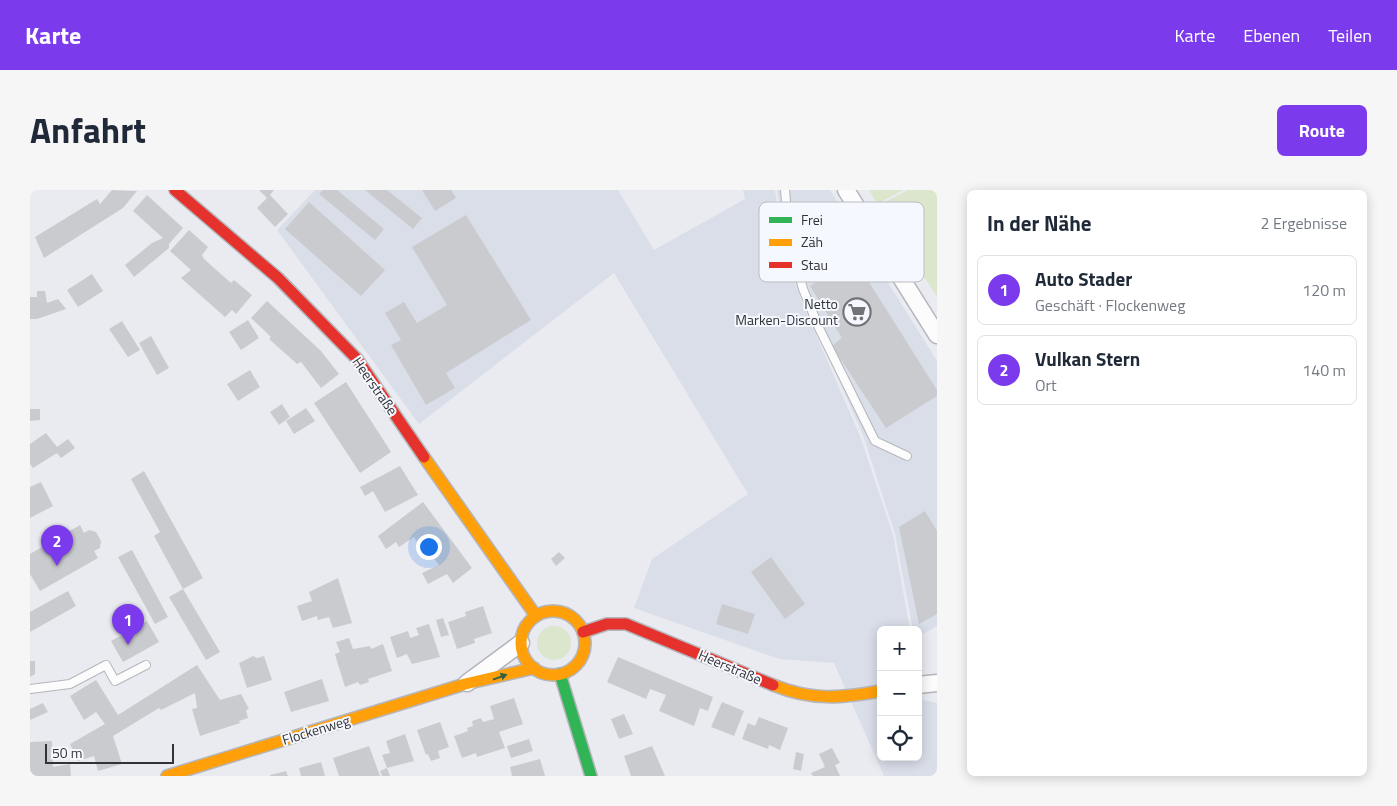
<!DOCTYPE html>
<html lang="de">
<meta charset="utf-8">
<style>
:root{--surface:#fff;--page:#f6f6f7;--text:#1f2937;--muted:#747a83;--line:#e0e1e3;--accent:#7c3aed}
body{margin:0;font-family:"Titillium Web",sans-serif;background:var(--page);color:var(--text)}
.controls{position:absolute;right:15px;bottom:15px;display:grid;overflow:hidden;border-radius:8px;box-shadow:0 2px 12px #0003}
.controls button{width:45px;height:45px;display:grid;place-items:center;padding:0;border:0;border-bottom:1px solid var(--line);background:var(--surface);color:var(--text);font:25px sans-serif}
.scale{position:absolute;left:15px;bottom:12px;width:129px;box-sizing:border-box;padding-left:5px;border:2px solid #323337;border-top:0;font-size:14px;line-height:18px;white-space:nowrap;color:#323337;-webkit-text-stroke:4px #f5f8fe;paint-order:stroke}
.you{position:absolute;left:398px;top:356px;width:18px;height:18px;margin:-12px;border:4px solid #fff;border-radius:50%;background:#1a73e8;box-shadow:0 0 0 8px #1a73e833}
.badge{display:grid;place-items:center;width:32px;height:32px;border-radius:50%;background:var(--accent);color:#fff;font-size:16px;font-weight:700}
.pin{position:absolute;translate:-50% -41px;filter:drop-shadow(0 1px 2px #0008)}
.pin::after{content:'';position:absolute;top:26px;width:18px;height:15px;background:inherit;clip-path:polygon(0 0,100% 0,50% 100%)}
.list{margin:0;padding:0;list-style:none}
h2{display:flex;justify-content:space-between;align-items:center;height:65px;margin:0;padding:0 20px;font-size:21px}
h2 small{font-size:16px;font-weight:400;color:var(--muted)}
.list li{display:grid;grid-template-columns:32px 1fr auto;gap:15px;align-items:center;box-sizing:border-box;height:70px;margin:0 10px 10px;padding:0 10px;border:1px solid var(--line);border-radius:8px}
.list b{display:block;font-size:19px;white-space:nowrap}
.list p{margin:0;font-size:16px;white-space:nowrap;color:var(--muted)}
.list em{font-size:16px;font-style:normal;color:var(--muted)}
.icon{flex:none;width:28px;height:28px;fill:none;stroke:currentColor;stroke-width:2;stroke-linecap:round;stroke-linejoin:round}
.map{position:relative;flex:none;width:907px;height:586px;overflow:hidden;border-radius:8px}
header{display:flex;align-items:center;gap:30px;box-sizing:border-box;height:70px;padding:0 25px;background:var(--accent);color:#fff}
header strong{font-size:24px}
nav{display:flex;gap:28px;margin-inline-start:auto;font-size:18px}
.intro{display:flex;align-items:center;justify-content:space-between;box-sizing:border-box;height:120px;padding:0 30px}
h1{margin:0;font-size:35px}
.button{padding:12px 22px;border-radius:8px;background:var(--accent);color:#fff;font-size:18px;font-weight:700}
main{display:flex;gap:30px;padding:0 30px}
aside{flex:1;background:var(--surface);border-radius:8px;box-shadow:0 2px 12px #0003}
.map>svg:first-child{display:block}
.built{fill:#dadee9}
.green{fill:#dce6cc}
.building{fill:#cacbcf}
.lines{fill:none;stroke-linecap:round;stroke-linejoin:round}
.lane-casing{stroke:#b5b6bb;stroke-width:10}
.street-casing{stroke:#b5b6bb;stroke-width:19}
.fast-casing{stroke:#b5b6bb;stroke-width:14}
.slow-casing{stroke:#b5b6bb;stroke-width:14}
.jam-casing{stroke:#b5b6bb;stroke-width:14}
.lane{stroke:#fcfcfd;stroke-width:8}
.street{stroke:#fcfcfd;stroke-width:16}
.fast{stroke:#30b455;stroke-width:11}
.slow{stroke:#ff9f0a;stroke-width:11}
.jam{stroke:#e5322d;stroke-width:11}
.oneway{fill:#316042}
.labels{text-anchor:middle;stroke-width:4;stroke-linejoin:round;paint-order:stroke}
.poi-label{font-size:14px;fill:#323337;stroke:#f5f8fe;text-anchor:end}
.street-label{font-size:14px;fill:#323337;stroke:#f5f8fe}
.key{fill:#f5f8fe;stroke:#babdc2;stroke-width:1}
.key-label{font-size:14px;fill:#323337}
</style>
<header>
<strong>Karte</strong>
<nav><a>Karte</a><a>Ebenen</a><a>Teilen</a></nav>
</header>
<div class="intro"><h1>Anfahrt</h1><a class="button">Route</a></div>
<main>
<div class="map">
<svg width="907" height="586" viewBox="0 0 907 586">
<rect width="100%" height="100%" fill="#eaebf1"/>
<!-- built -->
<g class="built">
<path d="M 285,0 L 588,0 L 624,60 L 715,9 L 713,0 L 745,0 L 751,46 L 771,110 L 830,246 L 863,345 L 880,440 L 851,440 L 851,567 L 888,567 L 888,482 L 893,510 L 907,513 L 907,586 L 854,586 L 804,473 L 749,469 L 604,418 L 622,369 L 718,304 L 584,83 L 389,234 L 247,40 Z"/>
<path d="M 747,0 L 800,0 L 907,171 L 907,436 L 888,447 L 888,440 L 883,440 L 865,344 L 833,245 L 791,150 L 758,57 Z"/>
</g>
<!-- green -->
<g class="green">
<path d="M 839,0 L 873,0 L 847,14 Z"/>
<path d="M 878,0 L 907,0 L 907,106 L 846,17 Z"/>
<circle cx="524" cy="453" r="17"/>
</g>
<!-- building -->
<g class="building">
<path d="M 82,0 L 107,1 L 93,18 L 14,68 L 5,47 L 67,9 L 70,14 Z"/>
<path d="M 229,0 L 244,0 L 240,5 L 258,24 L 245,37 L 227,18 L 237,8 Z"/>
<path d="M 293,0 L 307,0 L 354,39 L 345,50 L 289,4 Z"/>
<path d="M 335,0 L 357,0 L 392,28 L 383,39 Z"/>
<path d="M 392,0 L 421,0 L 426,8 L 405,21 Z"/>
<path d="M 117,5 L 153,38 L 139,54 L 139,58 L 104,87 L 95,75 L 122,53 L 133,48 L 103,21 Z"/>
<path d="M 279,12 L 355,80 L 331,106 L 255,39 Z"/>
<path d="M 796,24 L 907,200 L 907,206 L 856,238 L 802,156 L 812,148 L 780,96 L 791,89 L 763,44 Z"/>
<path d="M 436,25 L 501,130 L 416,183 L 425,198 L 396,215 L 361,155 L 371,150 L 355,123 L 374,112 L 387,133 L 417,115 L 382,57 Z"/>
<path d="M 159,40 L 178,57 L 172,65 L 174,69 L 201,93 L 204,90 L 222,105 L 206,124 L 202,120 L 195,127 L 151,88 L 161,80 L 140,61 Z"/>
<path d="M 62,84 L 73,101 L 48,117 L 37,100 Z"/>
<path d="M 7,101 L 15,101 L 17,113 L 28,109 L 36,119 L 7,129 L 0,129 L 0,107 L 7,107 Z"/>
<path d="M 237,111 L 291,161 L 309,184 L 291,198 L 271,172 L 267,174 L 239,149 L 241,147 L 221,128 Z"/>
<path d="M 218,130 L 229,148 L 211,160 L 199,142 Z"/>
<path d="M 92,131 L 110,160 L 98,167 L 79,139 Z"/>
<path d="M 121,146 L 139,178 L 127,185 L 109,153 Z"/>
<path d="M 220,180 L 230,197 L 208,211 L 197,194 Z"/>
<path d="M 316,192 L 361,262 L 330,283 L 284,213 Z"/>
<path d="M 252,214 L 260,227 L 249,235 L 240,222 Z"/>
<path d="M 276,218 L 285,231 L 264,244 L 256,231 Z"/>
<path d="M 0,219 L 10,219 L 10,230 L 0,231 Z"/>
<path d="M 16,243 L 27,257 L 38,249 L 45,258 L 31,268 L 27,263 L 3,278 L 0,274 L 0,254 Z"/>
<path d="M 370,276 L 388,305 L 355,322 L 343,301 L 335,306 L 330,297 Z"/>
<path d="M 114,281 L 173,388 L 153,399 L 124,346 L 130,342 L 101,289 Z"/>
<path d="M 11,292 L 23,316 L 0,328 L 0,297 Z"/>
<path d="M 393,312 L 442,378 L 423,393 L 417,384 L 398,394 L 392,383 L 409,375 L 390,350 L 387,352 L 384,347 L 369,357 L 366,352 L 356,359 L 348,346 Z"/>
<path d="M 895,321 L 907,341 L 907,424 L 889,434 L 869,337 Z"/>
<path d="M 50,335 L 54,343 L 59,340 L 66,342 L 71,351 L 70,358 L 64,361 L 68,368 L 10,401 L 0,384 L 0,364 Z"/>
<path d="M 102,360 L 138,427 L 125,434 L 88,367 Z"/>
<path d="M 529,362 L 535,368 L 526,376 L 521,369 Z"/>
<path d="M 741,367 L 775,414 L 755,429 L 721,382 Z"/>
<path d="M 308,388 L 322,433 L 303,438 L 299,427 L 288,430 L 287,426 L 272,431 L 267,416 L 282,411 L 279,402 Z"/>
<path d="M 153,399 L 190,462 L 176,470 L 139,407 Z"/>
<path d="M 38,401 L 46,416 L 0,442 L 0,422 Z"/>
<path d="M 692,414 L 725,424 L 718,444 L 686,434 Z"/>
<path d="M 453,416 L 462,443 L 444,449 L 445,453 L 427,459 L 418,432 L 436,426 L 435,422 Z"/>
<path d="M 413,428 L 419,445 L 411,447 L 406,430 Z"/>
<path d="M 117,431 L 129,452 L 93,472 L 81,451 Z"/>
<path d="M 399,434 L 410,467 L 382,474 L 377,464 L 367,468 L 360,447 L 378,441 L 380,448 L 389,445 L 386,438 Z"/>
<path d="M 319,448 L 323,459 L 340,456 L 341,459 L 353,454 L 362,481 L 338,489 L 339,492 L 330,495 L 328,492 L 315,497 L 307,471 L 305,464 L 310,462 L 306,452 Z"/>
<path d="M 223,466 L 227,468 L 234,466 L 242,490 L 217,498 L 209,473 Z"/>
<path d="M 588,467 L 683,507 L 678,521 L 670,518 L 664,536 L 629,521 L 636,505 L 620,499 L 616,509 L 577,492 Z"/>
<path d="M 0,471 L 5,471 L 5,484 L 0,487 Z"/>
<path d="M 167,475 L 190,510 L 211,504 L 219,519 L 216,520 L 218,528 L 209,531 L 210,533 L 170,546 L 162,519 L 167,518 L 165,503 L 131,520 L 129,518 L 83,546 L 92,574 L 68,581 L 64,566 L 48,571 L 40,554 L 75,534 L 66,522 L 54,530 L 40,506 L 66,490 L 88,525 Z"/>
<path d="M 292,489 L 299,511 L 261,522 L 254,502 Z"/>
<path d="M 484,508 L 493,534 L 469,542 L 475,558 L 447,567 L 446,563 L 432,568 L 424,546 L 438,541 L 437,538 L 443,536 L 442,531 L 451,528 L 453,532 L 464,529 L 460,516 Z"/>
<path d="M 692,512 L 714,521 L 704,546 L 681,537 Z"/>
<path d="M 13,513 L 18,522 L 0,530 L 0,519 Z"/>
<path d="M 594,524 L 603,544 L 589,549 L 581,529 Z"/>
<path d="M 729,527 L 758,538 L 750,560 L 739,555 L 738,559 L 712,549 L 718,533 L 725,536 Z"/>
<path d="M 410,532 L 419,557 L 408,561 L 410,568 L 401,571 L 398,564 L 396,565 L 387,540 Z"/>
<path d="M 375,544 L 384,571 L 357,578 L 360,586 L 352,586 L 350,581 L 357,578 L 352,565 L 360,563 L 356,551 Z"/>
<path d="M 499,549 L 503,561 L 481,568 L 477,556 Z"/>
<path d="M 22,551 L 23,577 L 40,574 L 41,586 L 0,586 L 0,552 Z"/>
<path d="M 339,556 L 350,586 L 309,586 L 303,568 Z"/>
<path d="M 622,556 L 635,586 L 601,586 L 594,566 Z"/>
<path d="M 802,558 L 810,573 L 805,575 L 810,586 L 783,586 L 781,583 L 795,577 L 789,564 Z"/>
<path d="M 766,562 L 774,564 L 771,581 L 763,579 Z"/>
<path d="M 510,569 L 515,586 L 482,586 L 480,577 Z"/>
<path d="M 291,572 L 295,586 L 271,586 L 269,578 Z"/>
<path d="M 256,581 L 258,586 L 240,586 L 240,585 Z"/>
</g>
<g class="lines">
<!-- lane casing -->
<g class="lane-casing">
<g id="lane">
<path d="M 755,0 L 759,47 L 773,99 L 789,138 L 845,251 L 877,266"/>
<path d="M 0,499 L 40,494 L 76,475 L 85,491 L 116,475"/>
</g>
</g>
<!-- street casing -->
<g class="street-casing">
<g id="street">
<path d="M 816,0 L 907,145"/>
<path d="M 437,493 L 491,453"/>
<path d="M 888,495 L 907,493"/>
</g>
</g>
<!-- fast casing -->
<g class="fast-casing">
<path id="fast" d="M 530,484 L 561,586"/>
</g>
<!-- slow casing -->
<g class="slow-casing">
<g id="slow">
<path d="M 394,267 L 506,426"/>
<circle cx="523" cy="453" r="32"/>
<path d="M 743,495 C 782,511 811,508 851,501"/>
<path d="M 137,586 L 435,494 L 504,478"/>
</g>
</g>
<!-- jam casing -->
<g class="jam-casing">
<g id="jam">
<path d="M 145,0 L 248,88 L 327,169 L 394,267"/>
<path d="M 553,442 L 577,434 L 596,434 L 743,495"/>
</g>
</g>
<!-- lane -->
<use href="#lane" class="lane"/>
<!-- street -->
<use href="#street" class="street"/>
<!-- fast -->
<use href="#fast" class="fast"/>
<!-- slow -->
<use href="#slow" class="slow"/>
<!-- jam -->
<use href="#jam" class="jam"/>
</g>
<!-- one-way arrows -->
<defs><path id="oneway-solid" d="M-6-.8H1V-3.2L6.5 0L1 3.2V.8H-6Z" transform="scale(1.25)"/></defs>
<use class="oneway" href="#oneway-solid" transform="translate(470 487) rotate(-20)"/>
<!-- icons -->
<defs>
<g id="supermarket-ring" transform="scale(1.4375)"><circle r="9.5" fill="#f5f8fe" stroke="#727378" stroke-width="1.5"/><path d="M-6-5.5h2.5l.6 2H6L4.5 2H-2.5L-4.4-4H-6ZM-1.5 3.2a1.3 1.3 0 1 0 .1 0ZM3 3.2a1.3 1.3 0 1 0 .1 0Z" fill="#727378"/></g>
</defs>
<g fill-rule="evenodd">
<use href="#supermarket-ring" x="827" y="122"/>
</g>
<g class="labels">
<!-- poi labels -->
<g class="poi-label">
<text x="808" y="119">Netto<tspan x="808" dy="16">Marken-Discount</tspan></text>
</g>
<!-- street labels -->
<g class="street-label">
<text transform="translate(345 196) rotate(55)" y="5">Heerstraße</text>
<text transform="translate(700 477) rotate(23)" y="5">Heerstraße</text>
<text transform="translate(286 540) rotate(-17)" y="5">Flockenweg</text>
</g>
</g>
<!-- legend -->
<rect x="729" y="12" width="165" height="80" rx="8" class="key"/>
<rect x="739" y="27" width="23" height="6" fill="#30b455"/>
<rect x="739" y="49" width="23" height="7" fill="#ff9f0a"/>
<rect x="739" y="72" width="23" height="6" fill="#e5322d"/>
<g class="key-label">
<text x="771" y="35">Frei</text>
<text x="771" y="57">Zäh</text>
<text x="771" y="80">Stau</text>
</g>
</svg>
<div class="controls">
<button>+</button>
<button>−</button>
<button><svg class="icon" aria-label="locate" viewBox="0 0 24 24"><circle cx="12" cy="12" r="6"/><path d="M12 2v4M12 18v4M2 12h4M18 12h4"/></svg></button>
</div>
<div class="scale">50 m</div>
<div class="you"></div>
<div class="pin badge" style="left:98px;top:455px">1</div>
<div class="pin badge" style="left:27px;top:376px">2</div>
</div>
<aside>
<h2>In der Nähe<small>2 Ergebnisse</small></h2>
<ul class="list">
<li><span class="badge">1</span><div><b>Auto Stader</b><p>Geschäft · Flockenweg</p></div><em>120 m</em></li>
<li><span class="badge">2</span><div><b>Vulkan Stern</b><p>Ort</p></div><em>140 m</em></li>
</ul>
</aside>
</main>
